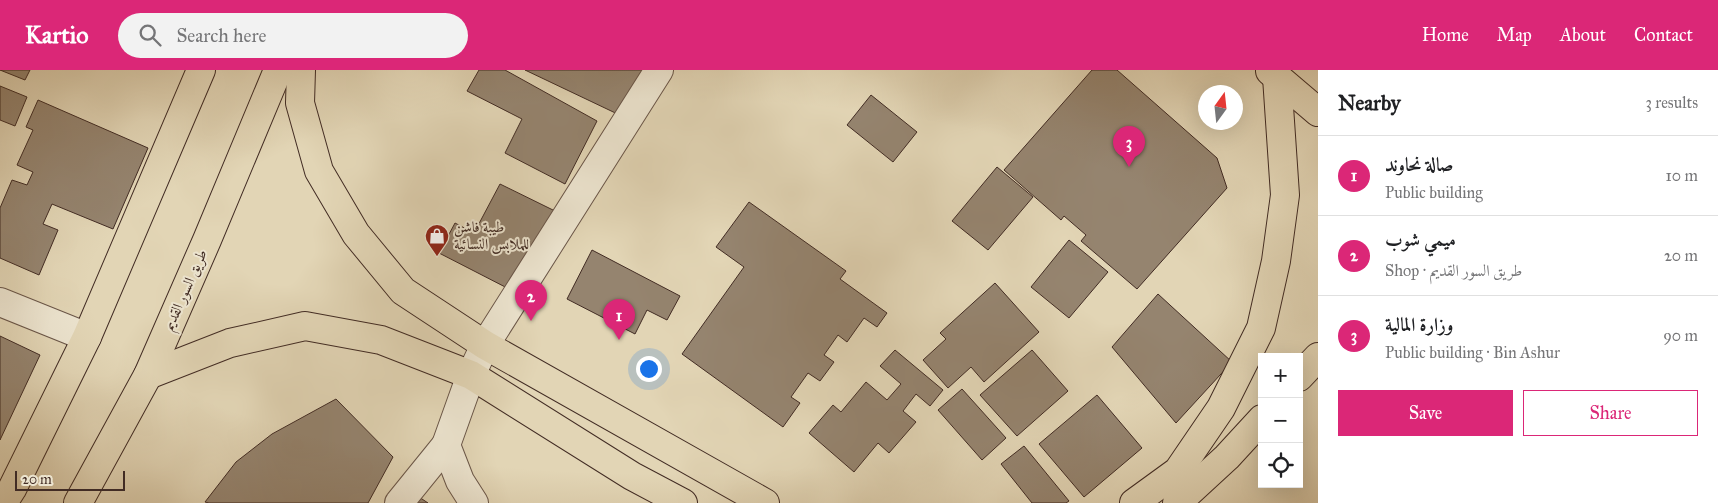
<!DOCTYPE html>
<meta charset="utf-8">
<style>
:root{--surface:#fff;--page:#f2f2f2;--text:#202124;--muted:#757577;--line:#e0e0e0;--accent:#db2777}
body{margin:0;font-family:"IM FELL Great Primer",Amiri,serif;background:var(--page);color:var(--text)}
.controls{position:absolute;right:15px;bottom:15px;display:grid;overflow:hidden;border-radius:0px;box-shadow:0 5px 20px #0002}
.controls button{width:45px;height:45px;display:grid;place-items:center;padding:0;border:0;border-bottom:1px solid var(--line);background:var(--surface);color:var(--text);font:25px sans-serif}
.compass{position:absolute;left:1198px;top:15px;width:45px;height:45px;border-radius:50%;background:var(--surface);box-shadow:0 5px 20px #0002;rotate:15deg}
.scale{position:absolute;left:15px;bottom:12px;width:110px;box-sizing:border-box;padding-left:5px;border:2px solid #422c24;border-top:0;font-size:14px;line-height:18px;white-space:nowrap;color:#422c24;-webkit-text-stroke:4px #ece4cf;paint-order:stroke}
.you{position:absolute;left:648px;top:298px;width:18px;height:18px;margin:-12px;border:4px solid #fff;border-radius:50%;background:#1a73e8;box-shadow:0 0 0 8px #1a73e833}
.badge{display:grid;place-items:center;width:32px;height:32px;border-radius:50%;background:var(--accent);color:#fff;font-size:16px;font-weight:700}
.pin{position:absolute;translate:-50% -41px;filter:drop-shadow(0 1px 2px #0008)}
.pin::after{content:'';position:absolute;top:26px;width:18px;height:15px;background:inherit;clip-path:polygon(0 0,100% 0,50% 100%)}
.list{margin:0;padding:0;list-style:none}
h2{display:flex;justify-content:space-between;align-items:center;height:65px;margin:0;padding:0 20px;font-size:21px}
h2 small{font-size:16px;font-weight:400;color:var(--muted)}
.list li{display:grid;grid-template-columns:32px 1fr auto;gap:15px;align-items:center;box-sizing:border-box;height:80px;padding:0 20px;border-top:1px solid var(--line)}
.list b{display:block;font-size:19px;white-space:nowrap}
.list p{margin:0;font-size:16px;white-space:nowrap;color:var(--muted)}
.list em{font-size:16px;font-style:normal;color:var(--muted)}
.actions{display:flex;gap:10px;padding:15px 20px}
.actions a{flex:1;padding:11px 0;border:1px solid var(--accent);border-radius:0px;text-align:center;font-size:18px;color:var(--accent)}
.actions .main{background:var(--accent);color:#fff}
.icon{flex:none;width:28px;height:28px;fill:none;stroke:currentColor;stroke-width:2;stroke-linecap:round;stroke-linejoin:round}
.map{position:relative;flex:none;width:1318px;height:433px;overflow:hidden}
header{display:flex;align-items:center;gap:30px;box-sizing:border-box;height:70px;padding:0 25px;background:var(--accent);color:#fff}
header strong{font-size:24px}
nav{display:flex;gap:28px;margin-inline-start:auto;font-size:18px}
.search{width:350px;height:45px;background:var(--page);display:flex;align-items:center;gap:12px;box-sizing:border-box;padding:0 18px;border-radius:28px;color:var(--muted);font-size:19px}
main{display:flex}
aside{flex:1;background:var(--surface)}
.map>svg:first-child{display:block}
.building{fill:#95846f;stroke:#422c24}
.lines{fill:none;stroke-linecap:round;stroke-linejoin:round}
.minor-casing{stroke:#6a5648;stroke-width:30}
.major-casing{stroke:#422c24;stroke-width:30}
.minor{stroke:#ece4cf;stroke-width:28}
.major{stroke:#e2d5b5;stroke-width:28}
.labels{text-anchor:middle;stroke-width:4;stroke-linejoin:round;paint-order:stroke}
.poi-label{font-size:15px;fill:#422c24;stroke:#ece4cf;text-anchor:start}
.street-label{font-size:15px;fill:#422c24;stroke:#ece4cf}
</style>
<header>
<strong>Kartio</strong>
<div class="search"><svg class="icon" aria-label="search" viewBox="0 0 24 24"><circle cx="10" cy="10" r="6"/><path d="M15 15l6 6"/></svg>Search here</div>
<nav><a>Home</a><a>Map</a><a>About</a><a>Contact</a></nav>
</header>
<main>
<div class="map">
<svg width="1318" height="433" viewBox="0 0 1318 433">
<rect width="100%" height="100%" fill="#e2d5b5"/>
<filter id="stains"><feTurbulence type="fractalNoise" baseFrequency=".004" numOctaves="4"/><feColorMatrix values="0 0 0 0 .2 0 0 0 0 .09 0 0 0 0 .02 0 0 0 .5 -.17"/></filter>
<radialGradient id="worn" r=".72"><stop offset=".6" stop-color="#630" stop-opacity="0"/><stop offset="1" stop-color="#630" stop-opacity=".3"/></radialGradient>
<!-- building -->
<g class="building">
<path d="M 0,0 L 30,0 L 25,10 Z"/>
<path d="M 479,0 L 505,0 L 597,51 L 565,114 L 505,83 L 522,49 L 467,21 Z"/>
<path d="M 525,0 L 651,0 L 628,49 Z"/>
<path d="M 1092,0 L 1117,0 L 1217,88 L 1227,118 L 1137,219 L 1081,171 L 1086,165 L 1064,146 L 1061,150 L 1004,100 Z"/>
<path d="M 0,16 L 27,27 L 15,56 L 0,50 Z"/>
<path d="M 871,25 L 917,62 L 893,92 L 847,55 Z"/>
<path d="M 38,30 L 148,78 L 113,159 L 52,134 L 43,154 L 58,160 L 39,205 L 0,188 L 0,138 L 12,110 L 27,115 L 33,102 L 17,95 L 33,60 L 26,57 Z"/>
<path d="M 997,97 L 1033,127 L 988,180 L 952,151 Z"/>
<path d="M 500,114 L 555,141 L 513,221 L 439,183 L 455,153 L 474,163 Z"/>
<path d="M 749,132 L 846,201 L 840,209 L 887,243 L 877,257 L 864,248 L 847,272 L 838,265 L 824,285 L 834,292 L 820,311 L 808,303 L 791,327 L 800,333 L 783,357 L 682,284 L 744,197 L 716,177 Z"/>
<path d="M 1069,170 L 1108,202 L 1069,248 L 1031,217 Z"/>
<path d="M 592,180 L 680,226 L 667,250 L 647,240 L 635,264 L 567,229 Z"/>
<path d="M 995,213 L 1039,262 L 984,312 L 971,297 L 948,318 L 923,290 L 946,269 L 940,263 Z"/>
<path d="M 1158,224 L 1232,292 L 1176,353 L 1112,277 Z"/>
<path d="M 0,266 L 40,285 L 0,370 Z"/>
<path d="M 895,280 L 943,320 L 930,336 L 916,324 L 903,341 L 916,352 L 889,383 L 878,373 L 854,402 L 809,363 L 833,335 L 841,342 L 866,312 L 887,330 L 901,314 L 880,296 Z"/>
<path d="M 1032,280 L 1068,321 L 1017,366 L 980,325 Z"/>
<path d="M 962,319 L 1006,368 L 982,390 L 938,340 Z"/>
<path d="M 1097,325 L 1142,378 L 1084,427 L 1039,374 Z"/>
<path d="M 336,329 L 393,387 L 368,433 L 209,433 L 205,432 L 236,392 L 272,364 Z"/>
<path d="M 1024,376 L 1069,431 L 1066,433 L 1032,433 L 1001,394 Z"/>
<path d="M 416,425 L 428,433 L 410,433 Z"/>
</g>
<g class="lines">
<!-- minor casing -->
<g class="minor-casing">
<g id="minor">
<path d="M 0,232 L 87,267"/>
<path d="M 399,433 L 446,375"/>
<path d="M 474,433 L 460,411 L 446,375 L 471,305 L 485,275 L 659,0"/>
</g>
</g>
<!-- major casing -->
<g class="major-casing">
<g id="major">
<path d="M 301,0 L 300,33 L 319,101 L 356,164 L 403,221 L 485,275 L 765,433"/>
<path d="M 1270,1 L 1318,42"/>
<path d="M 148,305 L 230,273 L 305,256 L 381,270 L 471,305 L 632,406 L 683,433"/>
<path d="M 1299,307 L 1318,287"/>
<path d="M 3,433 L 12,419 L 87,267 L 201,0"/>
<path d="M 78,433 L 148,305 L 207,170 L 278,0"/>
<path d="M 1134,433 L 1178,401 L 1221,338 L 1261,258 L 1276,191 L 1285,125 L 1277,7"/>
<path d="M 1177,433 L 1227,387 L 1262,349"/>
</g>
</g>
<!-- minor -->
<use href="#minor" class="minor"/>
<!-- major -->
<use href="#major" class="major"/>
</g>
<!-- icons -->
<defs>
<g id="shop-pin" transform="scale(1.25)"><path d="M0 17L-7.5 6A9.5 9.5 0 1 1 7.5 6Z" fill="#8f2418" stroke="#ece4cf"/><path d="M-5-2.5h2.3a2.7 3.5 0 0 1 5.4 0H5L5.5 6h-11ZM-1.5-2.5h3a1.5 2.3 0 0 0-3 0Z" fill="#fff"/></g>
</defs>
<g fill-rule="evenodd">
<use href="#shop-pin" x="437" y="166"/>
</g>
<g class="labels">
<!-- poi labels -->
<g class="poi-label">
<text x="454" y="162">طيبة فاشن<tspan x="454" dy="17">للملابس النسائية</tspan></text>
</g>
<!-- street labels -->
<g class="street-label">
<text transform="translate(185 220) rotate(-66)" y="5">طريق السور القديم</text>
</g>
</g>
<rect width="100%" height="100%" filter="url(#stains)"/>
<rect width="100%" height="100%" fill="url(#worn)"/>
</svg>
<div class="controls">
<button>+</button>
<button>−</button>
<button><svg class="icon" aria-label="locate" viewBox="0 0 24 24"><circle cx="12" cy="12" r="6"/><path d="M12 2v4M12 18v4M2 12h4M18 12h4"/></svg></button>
</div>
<svg class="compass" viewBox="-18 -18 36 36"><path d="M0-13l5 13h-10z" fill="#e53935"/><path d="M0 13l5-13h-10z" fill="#757577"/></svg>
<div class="scale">20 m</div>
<div class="you"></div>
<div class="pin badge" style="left:619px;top:270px">1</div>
<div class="pin badge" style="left:531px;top:251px">2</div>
<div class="pin badge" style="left:1129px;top:97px">3</div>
</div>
<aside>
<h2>Nearby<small>3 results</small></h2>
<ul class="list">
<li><span class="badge">1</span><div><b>صالة نحاوند</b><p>Public building</p></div><em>10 m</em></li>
<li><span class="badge">2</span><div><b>ميمي شوب</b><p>Shop · طريق السور القديم</p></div><em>20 m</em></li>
<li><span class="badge">3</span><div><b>وزارة المالية</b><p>Public building · Bin Ashur</p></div><em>90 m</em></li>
</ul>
<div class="actions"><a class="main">Save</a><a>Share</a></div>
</aside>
</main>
